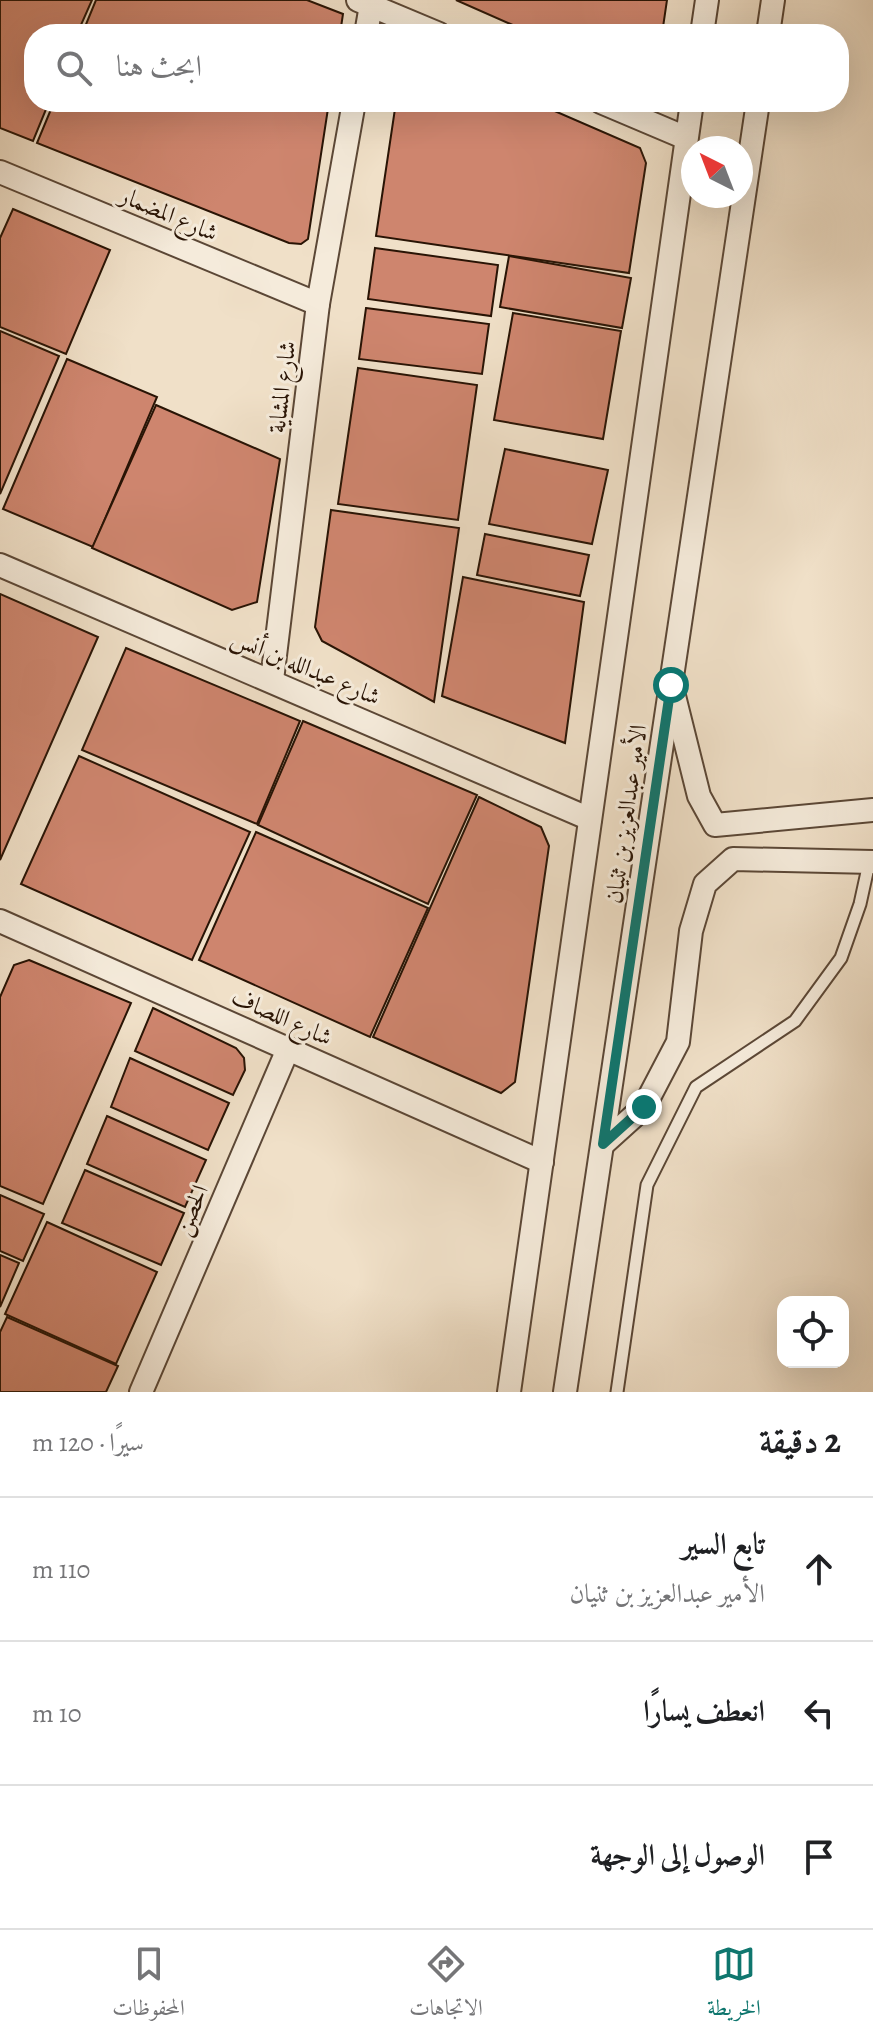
<!DOCTYPE html>
<html lang="ar">
<meta charset="utf-8">
<style>
:root{--surface:#fff;--page:#f2f2f2;--text:#202124;--muted:#757577;--line:#e0e0e0;--accent:#0f766e}
body{margin:0;font-family:Alegreya,Amiri,serif;background:var(--page);color:var(--text);direction:rtl}
.controls{position:absolute;right:24px;bottom:24px;display:grid;overflow:hidden;border-radius:16px;box-shadow:0 8px 32px #0002}
.controls button{width:72px;height:72px;display:grid;place-items:center;padding:0;border:0;border-bottom:2px solid var(--line);background:var(--surface);color:var(--text);font:40px sans-serif}
.compass{position:absolute;left:681px;top:136px;width:72px;height:72px;border-radius:50%;background:var(--surface);box-shadow:0 8px 32px #0002;rotate:318deg}
.stop{position:absolute;width:24px;height:24px;margin:-18px;border:6px solid #0f766e;border-radius:50%;background:#fff}
.stop.end{background:#0f766e;border-color:#fff;box-shadow:0 2px 8px #0008}
.list{margin:0;padding:0;list-style:none}
h2{display:flex;justify-content:space-between;align-items:center;height:104px;margin:0;padding:0 32px;font-size:34px}
h2 small{font-size:26px;font-weight:400;color:var(--muted)}
.list li{display:grid;grid-template-columns:52px 1fr auto;gap:24px;align-items:center;box-sizing:border-box;height:144px;padding:0 32px;border-top:2px solid var(--line)}
.list b{display:block;font-size:30px;white-space:nowrap}
.list p{margin:0;font-size:26px;white-space:nowrap;color:var(--muted)}
.list em{font-size:26px;font-style:normal;color:var(--muted)}
.icon{flex:none;width:44px;height:44px;fill:none;stroke:currentColor;stroke-width:2;stroke-linecap:round;stroke-linejoin:round}
.map{position:relative;flex:none;width:873px;height:1392px;overflow:hidden;direction:ltr}
.search{position:absolute;background:var(--surface);box-shadow:0 8px 32px #0002;left:24px;right:24px;top:24px;height:88px;display:flex;align-items:center;gap:20px;box-sizing:border-box;padding:0 28px;border-radius:32px;color:var(--muted);font-size:30px}
.sheet{height:536px;background:var(--surface)}
nav{display:flex;justify-content:space-around;align-items:center;box-sizing:border-box;height:112px;border-top:2px solid var(--line);background:var(--surface);font-size:22px;color:var(--muted)}
nav a{display:grid;justify-items:center;gap:4px}
nav .on{color:var(--accent)}
.map>svg:first-child{display:block}
.building{fill:#ce856e;stroke:#291405;stroke-width:2}
.lines{fill:none;stroke-linecap:round;stroke-linejoin:round}
.service-casing{stroke:#5b4736;stroke-width:15}
.minor-casing{stroke:#5b4736;stroke-width:26}
.service{stroke:#f5ebdb;stroke-width:11}
.minor{stroke:#f5ebdb;stroke-width:22}
.route{stroke:#0f766e;stroke-width:10}
.labels{text-anchor:middle;stroke-width:6;stroke-linejoin:round;paint-order:stroke}
.street-label{font-size:24px;fill:#291405;stroke:#f5ebdb}
</style>
<div class="map">
<svg width="873" height="1392" viewBox="0 0 873 1392">
<rect width="100%" height="100%" fill="#f0e0c8"/>
<filter id="stains"><feTurbulence type="fractalNoise" baseFrequency=".0025" numOctaves="4"/><feColorMatrix values="0 0 0 0 .2 0 0 0 0 .09 0 0 0 0 .02 0 0 0 .5 -.17"/></filter>
<radialGradient id="worn" r=".72"><stop offset=".6" stop-color="#630" stop-opacity="0"/><stop offset="1" stop-color="#630" stop-opacity=".3"/></radialGradient>
<!-- building -->
<g class="building">
<path d="M 0,0 L 92,0 L 77,34 L 34,34 L 34,102 L 49,102 L 33,141 L 0,128 Z"/>
<path d="M 96,0 L 307,0 L 343,14 L 340,34 L 82,34 Z"/>
<path d="M 456,0 L 667,0 L 662,34 L 533,34 Z"/>
<path d="M 54,102 L 329,102 L 308,239 L 301,244 L 289,243 L 37,143 Z"/>
<path d="M 396,102 L 534,102 L 640,148 L 646,163 L 629,273 L 376,236 Z"/>
<path d="M 13,209 L 110,250 L 66,354 L 0,327 L 0,238 Z"/>
<path d="M 375,248 L 498,265 L 491,316 L 368,299 Z"/>
<path d="M 509,256 L 631,278 L 622,328 L 500,307 Z"/>
<path d="M 366,308 L 489,324 L 482,374 L 359,359 Z"/>
<path d="M 513,313 L 621,331 L 603,439 L 494,420 Z"/>
<path d="M 0,331 L 59,356 L 0,494 Z"/>
<path d="M 67,359 L 157,397 L 93,547 L 3,509 Z"/>
<path d="M 358,368 L 477,385 L 458,520 L 338,504 Z"/>
<path d="M 156,405 L 280,459 L 257,602 L 232,610 L 92,548 Z"/>
<path d="M 505,449 L 608,470 L 592,544 L 489,524 Z"/>
<path d="M 331,510 L 459,528 L 434,702 L 322,641 L 315,627 Z"/>
<path d="M 485,534 L 589,555 L 580,596 L 477,575 Z"/>
<path d="M 463,577 L 584,602 L 565,743 L 442,696 Z"/>
<path d="M 0,594 L 98,637 L 0,860 Z"/>
<path d="M 126,648 L 300,721 L 257,824 L 82,750 Z"/>
<path d="M 303,721 L 477,795 L 428,904 L 258,825 Z"/>
<path d="M 79,756 L 250,832 L 192,960 L 21,884 Z"/>
<path d="M 479,797 L 541,827 L 549,846 L 515,1082 L 501,1093 L 373,1037 Z"/>
<path d="M 256,832 L 428,908 L 370,1037 L 199,960 Z"/>
<path d="M 29,960 L 131,1003 L 43,1204 L 0,1186 L 0,997 L 14,965 Z"/>
<path d="M 153,1008 L 236,1048 L 244,1058 L 245,1070 L 233,1095 L 135,1051 Z"/>
<path d="M 130,1058 L 229,1103 L 208,1150 L 111,1107 Z"/>
<path d="M 107,1116 L 206,1160 L 185,1207 L 87,1164 Z"/>
<path d="M 85,1170 L 184,1213 L 161,1265 L 62,1223 Z"/>
<path d="M 0,1195 L 44,1214 L 23,1261 L 0,1251 Z"/>
<path d="M 47,1222 L 157,1272 L 116,1364 L 5,1314 Z"/>
<path d="M 0,1255 L 19,1263 L 0,1307 Z"/>
<path d="M 7,1317 L 118,1366 L 106,1392 L 0,1392 L 0,1332 Z"/>
</g>
<g class="lines">
<!-- service casing -->
<g class="service-casing">
<path id="service" d="M 617,1392 L 647,1185 L 696,1087 L 795,1021 L 841,958 L 860,904 L 869,863"/>
</g>
<!-- minor casing -->
<g class="minor-casing">
<g id="minor">
<path d="M 358,0 L 439,34"/>
<path d="M 366,34 L 371,5"/>
<path d="M 702,34 L 707,0"/>
<path d="M 768,34 L 773,0"/>
<path d="M 601,102 L 686,138"/>
<path d="M 0,172 L 318,304"/>
<path d="M 0,565 L 590,819"/>
<path d="M 272,680 L 318,304 L 354,102"/>
<path d="M 673,692 L 699,796 L 715,825 L 873,810"/>
<path d="M 0,921 L 542,1162"/>
<path d="M 603,1144 L 644,1107 L 678,1042 L 691,931 L 705,884 L 733,859 L 873,862"/>
<path d="M 141,1392 L 288,1049"/>
<path d="M 509,1392 L 692,102"/>
<path d="M 565,1392 L 758,102"/>
</g>
</g>
<!-- service -->
<use href="#service" class="service"/>
<!-- minor -->
<use href="#minor" class="minor"/>
</g>
<g class="lines">
<!-- route -->
<path class="route" d="M 644,1107 L 603,1144 L 671,685"/>
</g>
<g class="labels">
<!-- street labels -->
<g class="street-label">
<text transform="translate(169 214) rotate(23)" y="8">شارع المضمار</text>
<text transform="translate(282 387) rotate(-83)" y="8">شارع المشاية</text>
<text transform="translate(306 667) rotate(23)" y="8">شارع عبدالله بن أنس</text>
<text transform="translate(626 814) rotate(-82)" y="8">الأمير عبدالعزيز بن ثنيان</text>
<text transform="translate(282 1017) rotate(24)" y="8">شارع اللصاف</text>
<text transform="translate(191 1210) rotate(-67)" y="8">الحصن</text>
</g>
</g>
<rect width="100%" height="100%" filter="url(#stains)"/>
<rect width="100%" height="100%" fill="url(#worn)"/>
</svg>
<div class="controls">
<button><svg class="icon" aria-label="locate" viewBox="0 0 24 24"><circle cx="12" cy="12" r="6"/><path d="M12 2v4M12 18v4M2 12h4M18 12h4"/></svg></button>
</div>
<svg class="compass" viewBox="-18 -18 36 36"><path d="M0-13l5 13h-10z" fill="#e53935"/><path d="M0 13l5-13h-10z" fill="#757577"/></svg>
<div class="stop" style="left:671px;top:685px"></div>
<div class="stop end" style="left:644px;top:1107px"></div>
<div class="search"><svg class="icon" aria-label="search" viewBox="0 0 24 24"><circle cx="10" cy="10" r="6"/><path d="M15 15l6 6"/></svg>ابحث هنا</div>
</div>
<section class="sheet">
<h2>2 دقيقة<small>سيرًا · 120 m</small></h2>
<ul class="list">
<li><svg class="icon" aria-label="ahead" viewBox="0 0 24 24"><path d="M12 20V5M6 11l6-6 6 6"/></svg><div><b>تابع السير</b><p>الأمير عبدالعزيز بن ثنيان</p></div><em>110 m</em></li>
<li><svg class="icon" aria-label="left" viewBox="0 0 24 24"><path d="M17 20v-9H6M10 6l-5 5 5 5"/></svg><div><b>انعطف يسارًا</b></div><em>10 m</em></li>
<li><svg class="icon" aria-label="arrive" viewBox="0 0 24 24"><path d="M6 21V4h12l-3 4 3 4H6"/></svg><div><b>الوصول إلى الوجهة</b></div></li>
</ul>
</section>
<nav>
<a class="on"><svg class="icon" aria-label="map" viewBox="0 0 24 24"><path d="M3 6l6-2 6 2 6-2v14l-6 2-6-2-6 2zM9 4v14M15 6v14"/></svg>الخريطة</a>
<a><svg class="icon" aria-label="directions" viewBox="0 0 24 24"><path d="M12 3l9 9-9 9-9-9zM9 14v-3h6M13 9l2 2-2 2"/></svg>الاتجاهات</a>
<a><svg class="icon" aria-label="saved" viewBox="0 0 24 24"><path d="M7 4h10v16l-5-4-5 4z"/></svg>المحفوظات</a>
</nav>
